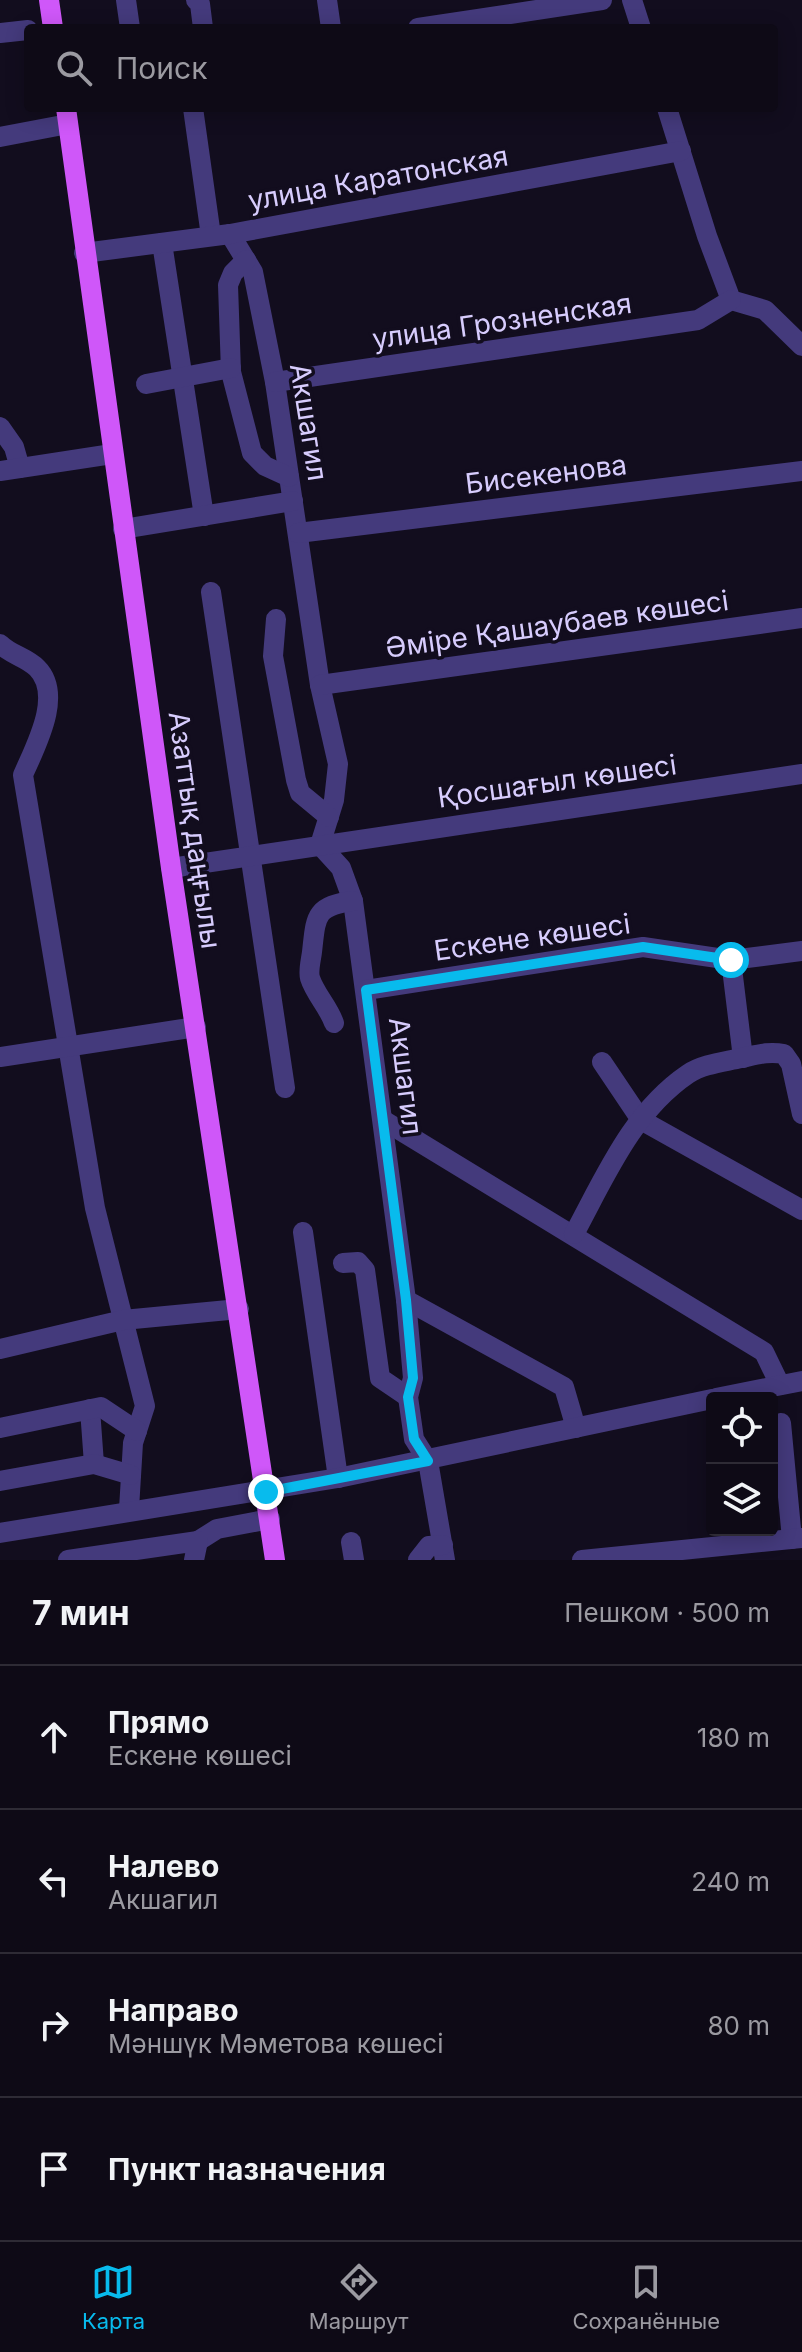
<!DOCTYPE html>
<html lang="ru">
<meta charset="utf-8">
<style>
:root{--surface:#0e0a16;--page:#1c1823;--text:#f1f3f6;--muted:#9b9aa1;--line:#2e2b35;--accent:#08bbed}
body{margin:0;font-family:Inter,sans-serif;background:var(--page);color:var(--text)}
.controls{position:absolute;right:24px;bottom:24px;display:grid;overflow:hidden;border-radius:8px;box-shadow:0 4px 20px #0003}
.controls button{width:72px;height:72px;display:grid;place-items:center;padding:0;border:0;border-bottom:2px solid var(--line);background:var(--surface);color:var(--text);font:40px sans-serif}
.stop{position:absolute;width:24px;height:24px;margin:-18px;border:6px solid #08bbed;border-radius:50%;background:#fff}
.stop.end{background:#08bbed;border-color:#fff;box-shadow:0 2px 8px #0008}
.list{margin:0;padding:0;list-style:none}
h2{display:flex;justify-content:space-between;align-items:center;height:104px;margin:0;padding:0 32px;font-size:34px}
h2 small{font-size:26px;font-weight:400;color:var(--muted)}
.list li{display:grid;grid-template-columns:52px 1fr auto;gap:24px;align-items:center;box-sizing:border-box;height:144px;padding:0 32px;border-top:2px solid var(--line)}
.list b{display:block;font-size:30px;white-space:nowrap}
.list p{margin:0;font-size:26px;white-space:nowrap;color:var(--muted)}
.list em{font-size:26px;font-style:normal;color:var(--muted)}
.icon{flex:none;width:44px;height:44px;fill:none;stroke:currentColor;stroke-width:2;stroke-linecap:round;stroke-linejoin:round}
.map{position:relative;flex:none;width:802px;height:1560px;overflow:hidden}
.search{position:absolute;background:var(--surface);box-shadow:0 4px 20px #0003;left:24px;right:24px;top:24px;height:88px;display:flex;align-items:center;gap:20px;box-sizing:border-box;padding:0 28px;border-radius:8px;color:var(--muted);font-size:30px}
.sheet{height:680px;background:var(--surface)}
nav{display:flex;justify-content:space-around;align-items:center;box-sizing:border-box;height:112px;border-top:2px solid var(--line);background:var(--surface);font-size:22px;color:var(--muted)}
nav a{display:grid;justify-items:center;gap:4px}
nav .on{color:var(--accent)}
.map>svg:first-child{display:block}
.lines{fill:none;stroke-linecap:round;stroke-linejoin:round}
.minor{stroke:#443a7c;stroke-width:20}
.major{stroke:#cf57f9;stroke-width:20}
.route{stroke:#08bbed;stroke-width:10}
.labels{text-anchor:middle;stroke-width:7;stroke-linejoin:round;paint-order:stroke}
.street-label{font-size:28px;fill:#d7ccfd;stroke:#120d1e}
</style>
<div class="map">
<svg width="802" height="1560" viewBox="0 0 802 1560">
<rect width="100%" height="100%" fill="#120d1e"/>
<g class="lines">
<!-- minor -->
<g class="minor">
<path d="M 126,0 L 130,28"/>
<path d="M 196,0 L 200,4 L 203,28"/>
<path d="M 327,0 L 331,28"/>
<path d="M 632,0 L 641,28"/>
<path d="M 418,28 L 602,0"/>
<path d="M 0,33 L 28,30"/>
<path d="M 193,108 L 211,236"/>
<path d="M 667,108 L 707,236 L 731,300 L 765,310 L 802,346"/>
<path d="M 0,137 L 68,124"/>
<path d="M 230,234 L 253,272 L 275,382 L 320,685 L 338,764 L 334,800 L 320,845 L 341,868 L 353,901 L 406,1300 L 413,1378 L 408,1397 L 414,1439 L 428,1461 L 445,1560"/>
<path d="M 162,243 L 204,516"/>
<path d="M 84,253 L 230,234 L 681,151"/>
<path d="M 246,260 L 233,273 L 228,285 L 231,372 L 252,453 L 265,466 L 289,477"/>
<path d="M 275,382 L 698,320 L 731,300"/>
<path d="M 146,384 L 231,368"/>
<path d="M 0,427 L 14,447 L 20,468"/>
<path d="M 0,471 L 112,454"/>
<path d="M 123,529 L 293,501"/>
<path d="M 298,533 L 802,471"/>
<path d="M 211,592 L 285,1088"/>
<path d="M 276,619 L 273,656 L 296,780 L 300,793 L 329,817"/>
<path d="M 0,644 C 11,655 26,657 37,668 C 64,695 35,747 23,775 L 95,1208 L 145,1406 L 133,1443 L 129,1509"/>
<path d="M 320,685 L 802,618"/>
<path d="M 171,868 L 802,774"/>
<path d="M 731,960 L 743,1058"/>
<path d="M 366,990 L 643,947 L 731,960 L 802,951"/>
<path d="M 334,1023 C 328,1006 315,994 310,978 C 308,971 311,960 312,952 C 316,917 314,906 353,901"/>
<path d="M 0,1057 L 196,1027"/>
<path d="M 602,1062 L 641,1120 L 802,1210"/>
<path d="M 383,1120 L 764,1352 L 780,1385"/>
<path d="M 303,1232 L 338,1478"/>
<path d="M 574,1234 C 605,1177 632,1112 688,1074 C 703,1064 724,1062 741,1058 C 756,1055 768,1051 784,1054 L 791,1064 L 802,1114"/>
<path d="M 343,1263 L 358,1262 L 365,1270 L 380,1378 L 408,1397"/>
<path d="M 406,1300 L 564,1387 L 576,1428"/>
<path d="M 0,1349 L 123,1320 L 239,1309"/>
<path d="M 716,1398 L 802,1381"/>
<path d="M 90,1409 L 94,1464"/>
<path d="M 781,1423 L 792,1539"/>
<path d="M 0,1428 L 101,1407 L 137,1431"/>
<path d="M 0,1481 L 94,1464 L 131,1475"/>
<path d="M 0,1533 L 338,1478 L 712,1399"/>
<path d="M 198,1541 L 217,1529 L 270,1519"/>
<path d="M 351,1542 L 354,1560"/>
<path d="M 68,1560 L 198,1541 L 194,1560"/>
<path d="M 418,1560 L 429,1546 L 443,1545"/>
<path d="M 582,1560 L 802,1538"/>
</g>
<!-- major -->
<g class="major">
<path d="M 49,0 L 53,28"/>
<path d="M 66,108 L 171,868 L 275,1560"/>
</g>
</g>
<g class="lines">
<!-- route -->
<path class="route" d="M 266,1492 L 428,1461 L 414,1439 L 408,1397 L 413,1378 L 406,1300 L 366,990 L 643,947 L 731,960"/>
</g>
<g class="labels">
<!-- street labels -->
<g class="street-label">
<text transform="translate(378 178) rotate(-10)" y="10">улица Каратонская</text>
<text transform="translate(502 321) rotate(-8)" y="10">улица Грозненская</text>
<text transform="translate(309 422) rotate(81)" y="10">Акшагил</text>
<text transform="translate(546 474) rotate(-7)" y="10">Бисекенова</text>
<text transform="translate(557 624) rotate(-8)" y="10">Әміре Қашаубаев көшесі</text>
<text transform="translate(557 781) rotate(-8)" y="10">Қосшағыл көшесі</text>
<text transform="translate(195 830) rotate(82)" y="10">Азаттық даңғылы</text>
<text transform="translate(532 937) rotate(-8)" y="10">Ескене көшесі</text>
<text transform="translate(406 1076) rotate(83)" y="10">Акшагил</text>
</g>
</g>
</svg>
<div class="controls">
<button><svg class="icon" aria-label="locate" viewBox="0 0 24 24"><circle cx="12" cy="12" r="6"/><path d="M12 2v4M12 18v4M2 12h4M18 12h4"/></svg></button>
<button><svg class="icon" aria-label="layers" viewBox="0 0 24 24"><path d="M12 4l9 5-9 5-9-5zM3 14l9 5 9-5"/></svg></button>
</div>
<div class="stop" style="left:731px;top:960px"></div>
<div class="stop end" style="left:266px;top:1492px"></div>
<div class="search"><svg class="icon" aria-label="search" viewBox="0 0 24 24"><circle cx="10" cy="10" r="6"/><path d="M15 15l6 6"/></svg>Поиск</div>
</div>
<section class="sheet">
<h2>7 мин<small>Пешком · 500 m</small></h2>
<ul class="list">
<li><svg class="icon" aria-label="ahead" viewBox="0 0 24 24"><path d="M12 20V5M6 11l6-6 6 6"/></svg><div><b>Прямо</b><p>Ескене көшесі</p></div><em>180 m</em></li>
<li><svg class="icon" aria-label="left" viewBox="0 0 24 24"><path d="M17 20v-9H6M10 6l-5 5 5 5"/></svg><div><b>Налево</b><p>Акшагил</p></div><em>240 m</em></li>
<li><svg class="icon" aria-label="right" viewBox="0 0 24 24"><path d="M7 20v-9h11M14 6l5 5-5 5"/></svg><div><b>Направо</b><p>Мәншүк Мәметова көшесі</p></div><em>80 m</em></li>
<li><svg class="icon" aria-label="arrive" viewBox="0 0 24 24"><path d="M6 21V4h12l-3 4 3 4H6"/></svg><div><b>Пункт назначения</b></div></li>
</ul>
</section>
<nav>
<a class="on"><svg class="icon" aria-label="map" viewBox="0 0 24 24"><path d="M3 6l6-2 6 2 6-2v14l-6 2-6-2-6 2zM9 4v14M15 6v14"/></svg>Карта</a>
<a><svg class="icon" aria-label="directions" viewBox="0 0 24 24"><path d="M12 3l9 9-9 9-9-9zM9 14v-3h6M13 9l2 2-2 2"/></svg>Маршрут</a>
<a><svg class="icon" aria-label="saved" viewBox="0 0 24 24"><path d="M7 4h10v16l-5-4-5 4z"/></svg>Сохранённые</a>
</nav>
